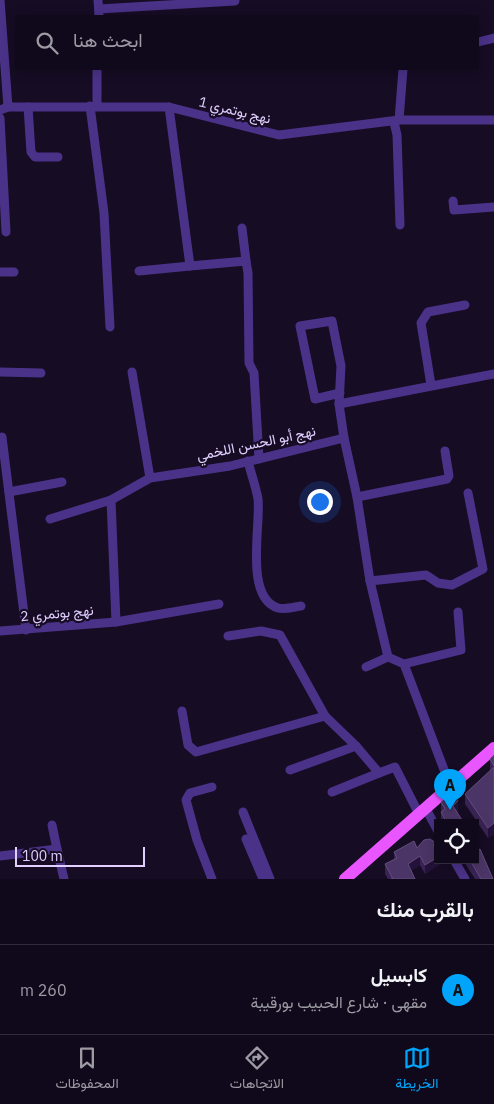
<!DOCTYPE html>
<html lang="ar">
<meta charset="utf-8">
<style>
:root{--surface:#10091b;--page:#1e1728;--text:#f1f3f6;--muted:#9c9aa3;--line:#302a3a;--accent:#00a4fa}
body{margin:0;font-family:"IBM Plex Sans",Vazirmatn,sans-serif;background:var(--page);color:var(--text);direction:rtl}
.controls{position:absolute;right:15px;bottom:15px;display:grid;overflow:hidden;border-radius:0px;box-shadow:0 2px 12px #0003}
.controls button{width:45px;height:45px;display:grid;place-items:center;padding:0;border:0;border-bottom:1px solid var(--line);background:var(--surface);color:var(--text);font:25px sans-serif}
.scale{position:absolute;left:15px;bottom:12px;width:130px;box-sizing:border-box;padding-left:5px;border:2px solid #e0cfff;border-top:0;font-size:14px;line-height:18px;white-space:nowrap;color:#e0cfff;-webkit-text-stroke:4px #160c24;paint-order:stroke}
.you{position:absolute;left:319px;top:501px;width:18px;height:18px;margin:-12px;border:4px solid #fff;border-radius:50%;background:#1a73e8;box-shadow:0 0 0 8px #1a73e833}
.badge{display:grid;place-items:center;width:32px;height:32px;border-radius:50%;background:var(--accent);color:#111;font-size:16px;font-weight:700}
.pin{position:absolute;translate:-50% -41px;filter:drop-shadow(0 1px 2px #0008)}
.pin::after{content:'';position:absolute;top:26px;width:18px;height:15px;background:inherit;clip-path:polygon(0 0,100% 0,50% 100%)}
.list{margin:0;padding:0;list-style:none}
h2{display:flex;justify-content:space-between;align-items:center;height:65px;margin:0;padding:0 20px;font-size:21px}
h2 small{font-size:16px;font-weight:400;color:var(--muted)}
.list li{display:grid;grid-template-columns:32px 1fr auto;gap:15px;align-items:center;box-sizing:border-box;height:90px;padding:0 20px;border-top:1px solid var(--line)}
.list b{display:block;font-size:19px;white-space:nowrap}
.list p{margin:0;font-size:16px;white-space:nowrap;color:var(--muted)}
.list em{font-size:16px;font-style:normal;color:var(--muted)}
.icon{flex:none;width:28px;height:28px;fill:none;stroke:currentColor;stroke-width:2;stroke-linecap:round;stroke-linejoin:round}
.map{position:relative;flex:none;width:494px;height:879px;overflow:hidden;direction:ltr}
.search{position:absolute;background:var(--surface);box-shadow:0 2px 12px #0003;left:15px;right:15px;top:15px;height:55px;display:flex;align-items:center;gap:12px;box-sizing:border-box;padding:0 18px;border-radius:0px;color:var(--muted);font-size:19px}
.sheet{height:155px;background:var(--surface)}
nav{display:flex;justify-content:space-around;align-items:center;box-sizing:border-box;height:70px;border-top:1px solid var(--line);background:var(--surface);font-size:14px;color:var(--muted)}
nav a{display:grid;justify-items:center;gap:2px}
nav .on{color:var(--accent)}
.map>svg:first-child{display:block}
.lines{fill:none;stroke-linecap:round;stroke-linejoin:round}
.street{stroke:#4a3288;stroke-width:9}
.primary{stroke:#e956ff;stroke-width:12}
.wall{fill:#392354}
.shaded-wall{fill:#231239}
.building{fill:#4b3566;stroke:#624e7e}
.labels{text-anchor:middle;stroke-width:4.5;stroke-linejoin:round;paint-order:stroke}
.street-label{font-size:14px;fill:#e0cfff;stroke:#160c24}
</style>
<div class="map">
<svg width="494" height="879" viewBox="0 0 494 879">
<rect width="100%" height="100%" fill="#160c24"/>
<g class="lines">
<!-- street -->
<g class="street">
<path d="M 0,0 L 8,107"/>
<path d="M 98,0 L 99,16"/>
<path d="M 99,9 L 235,1"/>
<path d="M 478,42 L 494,38"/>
<path d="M 97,105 L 97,69"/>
<path d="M 90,106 L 104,213 L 110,327"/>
<path d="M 28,107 L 31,152 L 35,157 L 58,157"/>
<path d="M 169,107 L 190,266 L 246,261 L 248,273 L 249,363 L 254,373 L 259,459"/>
<path d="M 0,110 L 8,107 L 169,107 L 279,135 L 399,120 L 494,120"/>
<path d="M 0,118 L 6,232"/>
<path d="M 399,120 L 403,69"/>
<path d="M 394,122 L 397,135 L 400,225"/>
<path d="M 453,201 L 454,210 L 494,207"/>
<path d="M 242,228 L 246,261"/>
<path d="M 139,271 L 190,266"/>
<path d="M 0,272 L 14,272"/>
<path d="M 0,372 L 41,373"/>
<path d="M 132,372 L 150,478"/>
<path d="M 431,385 L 421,323 L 428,312 L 465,305"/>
<path d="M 339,404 L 341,366 L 332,321 L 300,326 L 315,399 L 340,393"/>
<path d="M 2,437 L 26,630"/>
<path d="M 344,438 L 357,497 L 370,581 L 388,657 L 404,664 L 451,788"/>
<path d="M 248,461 C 251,474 256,487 258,499 C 261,526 244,597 278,608 C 284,610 294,607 301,606"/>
<path d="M 9,492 L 62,482"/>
<path d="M 357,497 L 447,479 L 449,476 L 445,451"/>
<path d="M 50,519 L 111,500"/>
<path d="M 370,581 L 426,575 L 438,583 L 452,585 L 483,569 L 468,493"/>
<path d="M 116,622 L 111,500 L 150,478 L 230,466 L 344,438 L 339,404 L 494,374"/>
<path d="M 0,631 L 116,622 L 219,604"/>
<path d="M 228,636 L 261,631 L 280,635 L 325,716"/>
<path d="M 404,664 L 461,650 L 458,612"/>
<path d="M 366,667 L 388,657"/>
<path d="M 182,711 L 188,745 L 196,752 L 325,716 L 356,746 L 379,773 L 395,767 L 419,814"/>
<path d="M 290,770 L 356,746"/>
<path d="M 332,792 L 379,773"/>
<path d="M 426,809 L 438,831"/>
<path d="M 243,812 L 270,879"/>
<path d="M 52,825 L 57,849"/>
<path d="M 246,839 L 263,879"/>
<path d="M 0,856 L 57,849 L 64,879"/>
<path d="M 454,860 L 465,879"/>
<path d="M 212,879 L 197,840 L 186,800 L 190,793 L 212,787"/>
</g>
<!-- primary -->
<path class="primary" d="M 345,879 L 494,748"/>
</g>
<!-- wall -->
<g class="wall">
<path d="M 494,755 L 494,834 L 488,838 L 465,804 L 465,794 L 490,771 L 490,759 Z"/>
<path d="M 441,802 L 458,812 L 457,813 L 464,823 L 441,823 Z"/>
<path d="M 417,848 L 436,850 L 439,860 L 439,865 L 425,874 L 420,865 L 411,871 L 415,879 L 388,879 L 385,874 L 385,864 L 394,860 L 394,852 Z"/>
<path d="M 463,860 L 475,860 L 493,879 L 475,879 Z"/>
</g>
<!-- shaded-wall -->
<g class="shaded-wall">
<path d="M 458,801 L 458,812 L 453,817 L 453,806 Z"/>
<path d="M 494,823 L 494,834 L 488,838 L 488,828 Z"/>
<path d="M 477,835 L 477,846 L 475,847 L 475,836 Z"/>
<path d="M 420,856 L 420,865 L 408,873 L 408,864 Z"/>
<path d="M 438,857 L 439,865 L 425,874 L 425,865 Z"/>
</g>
<!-- building -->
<g class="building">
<path d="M 494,755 L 494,766 L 490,759 Z"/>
<path d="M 494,767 L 494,823 L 488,828 L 465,794 Z"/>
<path d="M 454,794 L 458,801 L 453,806 L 464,823 L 447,823 L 441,812 L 445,809 L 441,802 Z"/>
<path d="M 430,839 L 436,843 L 433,845 L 438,854 L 438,857 L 425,865 L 420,856 L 408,864 L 415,879 L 391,879 L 393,879 L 385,864 L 397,858 L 394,852 L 414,841 L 417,848 L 424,840 Z"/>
<path d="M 480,849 L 493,879 L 481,879 L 470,860 L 475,860 L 475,852 Z"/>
</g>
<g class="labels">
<!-- street labels -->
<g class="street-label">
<text transform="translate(235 110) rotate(14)" y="5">نهج بوتمري 1</text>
<text transform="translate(256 443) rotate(-12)" y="5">نهج أبو الحسن اللخمي</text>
<text transform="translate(57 613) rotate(-5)" y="5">نهج بوتمري 2</text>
</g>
</g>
</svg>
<div class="controls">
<button><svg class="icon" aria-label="locate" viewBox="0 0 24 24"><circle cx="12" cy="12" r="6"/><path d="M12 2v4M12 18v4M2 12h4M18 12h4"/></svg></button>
</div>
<div class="scale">100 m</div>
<div class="you"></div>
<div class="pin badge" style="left:450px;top:810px">A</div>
<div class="search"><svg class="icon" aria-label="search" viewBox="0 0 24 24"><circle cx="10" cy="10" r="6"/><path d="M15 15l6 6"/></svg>ابحث هنا</div>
</div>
<section class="sheet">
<h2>بالقرب منك<small></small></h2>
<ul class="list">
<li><span class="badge">A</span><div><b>كابسيل</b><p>مقهى · شارع الحبيب بورقيبة</p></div><em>260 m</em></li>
</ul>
</section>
<nav>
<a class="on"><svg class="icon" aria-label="map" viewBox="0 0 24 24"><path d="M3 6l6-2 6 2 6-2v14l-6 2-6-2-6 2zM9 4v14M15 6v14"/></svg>الخريطة</a>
<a><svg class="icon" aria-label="directions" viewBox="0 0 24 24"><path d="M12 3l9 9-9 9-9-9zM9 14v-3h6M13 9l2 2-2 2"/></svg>الاتجاهات</a>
<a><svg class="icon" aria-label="saved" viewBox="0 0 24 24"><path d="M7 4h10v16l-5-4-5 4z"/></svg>المحفوظات</a>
</nav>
